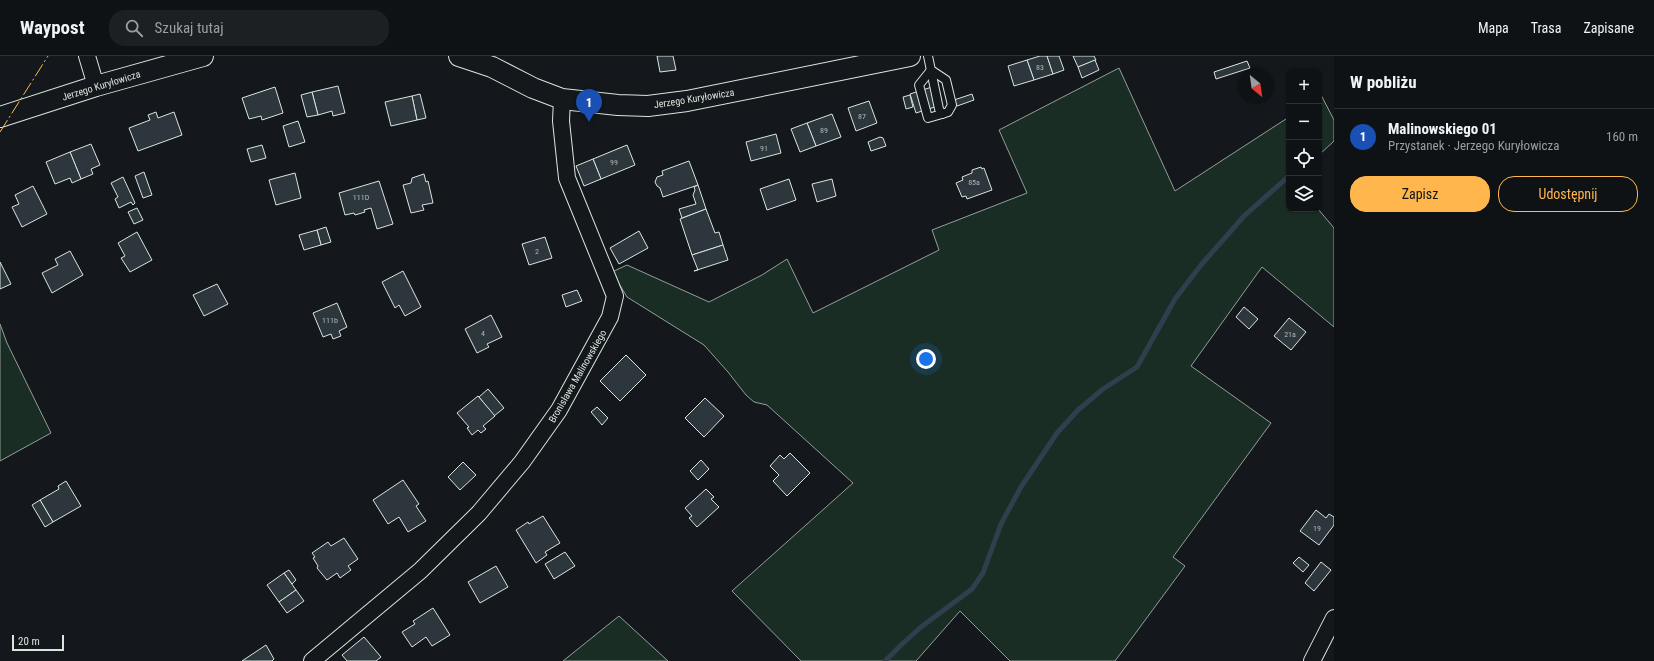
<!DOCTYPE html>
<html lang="pl">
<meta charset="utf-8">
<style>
:root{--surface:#0f1215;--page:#1d2022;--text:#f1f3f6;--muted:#9b9ea0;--line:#2f3234;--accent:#ffb74d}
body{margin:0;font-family:"Roboto Condensed",sans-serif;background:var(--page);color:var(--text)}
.controls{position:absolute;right:12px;top:12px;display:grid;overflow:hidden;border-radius:8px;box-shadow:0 1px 3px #0004}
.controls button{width:36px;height:36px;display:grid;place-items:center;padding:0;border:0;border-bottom:1px solid var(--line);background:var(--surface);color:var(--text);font:20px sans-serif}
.compass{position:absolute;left:1238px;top:12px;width:36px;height:36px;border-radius:50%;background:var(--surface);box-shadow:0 1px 3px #0004;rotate:151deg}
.scale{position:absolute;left:12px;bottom:10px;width:52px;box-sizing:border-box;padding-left:4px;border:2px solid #d8e6dc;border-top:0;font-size:11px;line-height:14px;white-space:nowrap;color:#d8e6dc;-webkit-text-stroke:3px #14181c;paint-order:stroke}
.you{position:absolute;left:926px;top:303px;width:14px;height:14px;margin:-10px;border:3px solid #fff;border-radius:50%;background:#1a73e8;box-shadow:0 0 0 6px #1a73e833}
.badge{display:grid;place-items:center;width:26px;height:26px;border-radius:50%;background:var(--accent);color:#fff;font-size:13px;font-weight:700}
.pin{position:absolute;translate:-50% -33px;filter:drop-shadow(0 1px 2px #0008)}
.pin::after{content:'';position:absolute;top:21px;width:14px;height:12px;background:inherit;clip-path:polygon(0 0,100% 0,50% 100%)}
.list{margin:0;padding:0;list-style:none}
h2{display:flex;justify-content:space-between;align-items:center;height:52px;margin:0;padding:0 16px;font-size:17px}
h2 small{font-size:13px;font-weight:400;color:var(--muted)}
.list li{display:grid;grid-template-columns:26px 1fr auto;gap:12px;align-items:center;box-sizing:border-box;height:56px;padding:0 16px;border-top:1px solid var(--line)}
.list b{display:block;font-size:15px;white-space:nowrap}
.list p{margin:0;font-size:13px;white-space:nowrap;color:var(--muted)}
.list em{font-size:13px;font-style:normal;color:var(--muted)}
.actions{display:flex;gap:8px;padding:12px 16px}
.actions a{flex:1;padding:9px 0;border:1px solid var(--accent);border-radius:16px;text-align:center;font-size:14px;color:var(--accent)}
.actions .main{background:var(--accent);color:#111}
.icon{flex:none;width:22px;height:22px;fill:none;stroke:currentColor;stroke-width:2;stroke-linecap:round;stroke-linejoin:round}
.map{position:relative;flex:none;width:1334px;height:605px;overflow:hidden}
header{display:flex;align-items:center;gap:24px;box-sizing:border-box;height:56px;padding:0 20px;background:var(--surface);border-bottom:1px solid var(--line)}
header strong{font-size:19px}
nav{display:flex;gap:22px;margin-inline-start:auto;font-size:14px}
.search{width:280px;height:36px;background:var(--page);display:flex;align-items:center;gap:10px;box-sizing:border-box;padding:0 14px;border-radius:16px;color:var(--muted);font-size:15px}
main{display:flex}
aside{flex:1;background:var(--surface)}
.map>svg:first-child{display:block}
.green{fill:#1a2d24;stroke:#939e99}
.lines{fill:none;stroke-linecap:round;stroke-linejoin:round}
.stream{stroke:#2f3f4d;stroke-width:5}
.building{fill:#2c363c;stroke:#d8e6dc}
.service-casing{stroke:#d8e6dc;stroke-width:10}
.minor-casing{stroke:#d8e6dc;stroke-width:18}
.tertiary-casing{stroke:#d8e6dc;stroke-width:22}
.service{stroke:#14181c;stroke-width:8}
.minor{stroke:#14181c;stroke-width:16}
.tertiary{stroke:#14181c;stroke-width:20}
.power{stroke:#ffb74d;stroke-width:1;stroke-dasharray:14 3 2 3;stroke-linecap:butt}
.labels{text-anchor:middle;stroke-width:3;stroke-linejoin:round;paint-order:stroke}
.number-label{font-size:8px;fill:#adbab4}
.street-label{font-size:10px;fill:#d8e6dc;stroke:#14181c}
</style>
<header>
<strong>Waypost</strong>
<div class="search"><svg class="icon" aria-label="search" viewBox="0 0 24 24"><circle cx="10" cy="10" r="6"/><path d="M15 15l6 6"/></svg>Szukaj tutaj</div>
<nav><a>Mapa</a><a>Trasa</a><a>Zapisane</a></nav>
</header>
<main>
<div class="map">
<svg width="1334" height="605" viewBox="0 0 1334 605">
<rect width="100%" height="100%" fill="#14181c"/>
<!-- green -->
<g class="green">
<path d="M 1119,12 L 1175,135 L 1289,61 L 1289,153 L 1318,153 L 1334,172 L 1334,271 L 1262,211 L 1191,310 L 1271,367 L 1173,501 L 1185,510 L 1115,605 L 1010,605 L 960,555 L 916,605 L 801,605 L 732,535 L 853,427 L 767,349 L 754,346 L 746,339 L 728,316 L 704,289 L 627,241 L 612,216 L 627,209 L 709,246 L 762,219 L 787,203 L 813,257 L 939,194 L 932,174 L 1027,137 L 999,74 Z"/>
<path d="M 1319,35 L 1334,64 L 1334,85 L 1319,99 Z"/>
<path d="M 0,268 L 7,287 L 51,377 L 0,405 Z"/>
<path d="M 619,560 L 668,605 L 563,605 Z"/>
</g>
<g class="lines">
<!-- stream -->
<path class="stream" d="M 885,605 L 900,590 L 921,571 L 972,533 L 983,517 L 1001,468 L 1021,431 L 1057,377 L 1078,354 L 1103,333 L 1137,311 L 1175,243 L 1201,209 L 1244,160 L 1289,120"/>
</g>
<!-- building -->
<g class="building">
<path d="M 657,0 L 673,0 L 676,14 L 660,16 Z"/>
<path d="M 1040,0 L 1047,0 L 1053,18 L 1034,24 L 1027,4 Z"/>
<path d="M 1047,0 L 1059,0 L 1064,14 L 1053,18 Z"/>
<path d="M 1073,0 L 1094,0 L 1096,4 L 1078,11 Z"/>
<path d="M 1027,4 L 1034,24 L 1014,30 L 1008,10 Z"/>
<path d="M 1095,4 L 1099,14 L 1082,22 L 1078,11 Z"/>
<path d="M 1247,5 L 1250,12 L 1216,23 L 1214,16 Z"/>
<path d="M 338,30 L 345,57 L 333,60 L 332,55 L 318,59 L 312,36 Z"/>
<path d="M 935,30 L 941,49 L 916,57 L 910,38 Z"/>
<path d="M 275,31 L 283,57 L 262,64 L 261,60 L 249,63 L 242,42 Z"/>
<path d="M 312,36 L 318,59 L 307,61 L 301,39 Z"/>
<path d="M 420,38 L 426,62 L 417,64 L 412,40 Z"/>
<path d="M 972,38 L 974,44 L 957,50 L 954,44 Z"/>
<path d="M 910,39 L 913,51 L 906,53 L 903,41 Z"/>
<path d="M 412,40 L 417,64 L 391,70 L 385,46 Z"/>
<path d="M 869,45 L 877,67 L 856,75 L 848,52 Z"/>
<path d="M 156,56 L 158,62 L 174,56 L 182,79 L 138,95 L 129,72 L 150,64 L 148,59 Z"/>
<path d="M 832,58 L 841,81 L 816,90 L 807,67 Z"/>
<path d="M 298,65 L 305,86 L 289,91 L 283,70 Z"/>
<path d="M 807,67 L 816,90 L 800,96 L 791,73 Z"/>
<path d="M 776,78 L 781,97 L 751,105 L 746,86 Z"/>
<path d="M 880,81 L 883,82 L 886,90 L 871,95 L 868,86 Z"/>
<path d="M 91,88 L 100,109 L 91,113 L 93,118 L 81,123 L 70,96 Z"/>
<path d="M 262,89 L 266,102 L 251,106 L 247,93 Z"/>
<path d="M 627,89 L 635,109 L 601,123 L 593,103 Z"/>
<path d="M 70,96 L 81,123 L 72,127 L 70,122 L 55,128 L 46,106 Z"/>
<path d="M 593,103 L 601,123 L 584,130 L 576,110 Z"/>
<path d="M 689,105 L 698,129 L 663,141 L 660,132 L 657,130 L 655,126 L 657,121 L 663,119 L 662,115 Z"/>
<path d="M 981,111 L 982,113 L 984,112 L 992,134 L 967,143 L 966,140 L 962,141 L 956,127 L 963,124 L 962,121 L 972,117 L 972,114 Z"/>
<path d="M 144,116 L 152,139 L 143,142 L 135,120 Z"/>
<path d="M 295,117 L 301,142 L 276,149 L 269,124 Z"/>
<path d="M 424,118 L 426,126 L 428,125 L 433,147 L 422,149 L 424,154 L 411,157 L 403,129 L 411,127 L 412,122 Z"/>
<path d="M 123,121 L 135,147 L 133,149 L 131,146 L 119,152 L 115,143 L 118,141 L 111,127 Z"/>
<path d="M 789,123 L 796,144 L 767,154 L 760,133 Z"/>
<path d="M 832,123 L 836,140 L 817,146 L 812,128 Z"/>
<path d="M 379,125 L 393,168 L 377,173 L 371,152 L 364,154 L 365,156 L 355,159 L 354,157 L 345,159 L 339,137 Z"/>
<path d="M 698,129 L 706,153 L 682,162 L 679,153 L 696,148 L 693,139 L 695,134 L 694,131 Z"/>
<path d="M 33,130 L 47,158 L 22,171 L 12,151 L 19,148 L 15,139 Z"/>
<path d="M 137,152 L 143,164 L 134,168 L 128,156 Z"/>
<path d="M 706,153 L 715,177 L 719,176 L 723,189 L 692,199 L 680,163 Z"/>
<path d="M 326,171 L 331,186 L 321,189 L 317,174 Z"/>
<path d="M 317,174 L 321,189 L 304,194 L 299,179 Z"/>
<path d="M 639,175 L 648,192 L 619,208 L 610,192 Z"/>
<path d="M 137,176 L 152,204 L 130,216 L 121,202 L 125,200 L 118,187 Z"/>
<path d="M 545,181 L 552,202 L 529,209 L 522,188 Z"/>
<path d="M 723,189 L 728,204 L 694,215 L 698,214 L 692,199 Z"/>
<path d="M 70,195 L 83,219 L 52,237 L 42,217 L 58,209 L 55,203 Z"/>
<path d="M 0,206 L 11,228 L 0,233 Z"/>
<path d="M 403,215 L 421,251 L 405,260 L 399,249 L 395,252 L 382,226 Z"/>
<path d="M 217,228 L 228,248 L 204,260 L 193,239 Z"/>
<path d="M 577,234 L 582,245 L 566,251 L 562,239 Z"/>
<path d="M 337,247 L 347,271 L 339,275 L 341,280 L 333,283 L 331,278 L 323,281 L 313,257 Z"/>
<path d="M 1244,251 L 1258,263 L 1249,273 L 1236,261 Z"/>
<path d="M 491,259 L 502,281 L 487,288 L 489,291 L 477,297 L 465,273 Z"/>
<path d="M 1289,262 L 1306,276 L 1291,294 L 1274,280 Z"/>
<path d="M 626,299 L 646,319 L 620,345 L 600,325 Z"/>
<path d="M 488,333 L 504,352 L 494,360 L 479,341 Z"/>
<path d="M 478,340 L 495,360 L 483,370 L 486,373 L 481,377 L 478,374 L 472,379 L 467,372 L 469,371 L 457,357 Z"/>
<path d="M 705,342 L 724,360 L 704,381 L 685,362 Z"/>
<path d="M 597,351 L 608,362 L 602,369 L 591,356 Z"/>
<path d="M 790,397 L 810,417 L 787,440 L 773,425 L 779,419 L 770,410 L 780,399 L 784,403 Z"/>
<path d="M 701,404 L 709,413 L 698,424 L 690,415 Z"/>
<path d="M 463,406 L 476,419 L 460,434 L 448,421 Z"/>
<path d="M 403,424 L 419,448 L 416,450 L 426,465 L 408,476 L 399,461 L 388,468 L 373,444 Z"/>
<path d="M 66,425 L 81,450 L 53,466 L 40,444 L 59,433 L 58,430 Z"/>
<path d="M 706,433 L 714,441 L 711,443 L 719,451 L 697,471 L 689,462 L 692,460 L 685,452 Z"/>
<path d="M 40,444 L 53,466 L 45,471 L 32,449 Z"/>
<path d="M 1316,454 L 1326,462 L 1329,458 L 1334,461 L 1334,469 L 1319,489 L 1300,475 Z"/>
<path d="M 543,460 L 560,487 L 545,496 L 547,499 L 536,507 L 516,474 L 528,466 L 529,468 Z"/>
<path d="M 344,482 L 358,503 L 348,510 L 351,514 L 340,522 L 337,517 L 327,524 L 317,512 L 318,510 L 313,502 L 315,501 L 312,497 L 328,486 L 331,490 Z"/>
<path d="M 565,496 L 575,510 L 554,523 L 545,508 Z"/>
<path d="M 1299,501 L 1309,509 L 1303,516 L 1293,507 Z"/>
<path d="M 1321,506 L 1331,514 L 1314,535 L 1305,527 Z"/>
<path d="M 496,510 L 508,531 L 480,547 L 468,526 Z"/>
<path d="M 289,514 L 296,524 L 292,528 L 284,517 Z"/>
<path d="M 284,517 L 296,534 L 279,546 L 267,529 Z"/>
<path d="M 296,534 L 304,545 L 287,557 L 279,546 Z"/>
<path d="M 433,552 L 450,579 L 432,590 L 426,581 L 412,591 L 402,576 L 415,568 L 413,565 Z"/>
<path d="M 364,581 L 381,601 L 376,605 L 347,605 L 342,599 Z"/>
<path d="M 266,589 L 274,603 L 272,605 L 242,605 Z"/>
</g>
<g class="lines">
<!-- service casing -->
<g class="service-casing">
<g id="service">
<path d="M 928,0 L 939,53 L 942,58 L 948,56 L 952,49 L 946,24 L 931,14"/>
<path d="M 931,14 L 919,29 L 928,62 L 942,58"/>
</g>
</g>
<!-- minor casing -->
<g class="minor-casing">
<g id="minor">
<path d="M 87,0 L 96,30"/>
<path d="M 312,605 L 420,515 L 479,457 L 522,406 L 559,354 L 610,261 L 615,240 L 567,122 L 561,65 L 562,43"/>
<path d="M 1312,605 L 1334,562"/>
</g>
</g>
<!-- tertiary casing -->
<g class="tertiary-casing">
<g id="tertiary">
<path d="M 459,0 L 492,11 L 533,32 L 562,43 L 618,49 L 648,50 L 687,45 L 910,0"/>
<path d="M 0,61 L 96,30 L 203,0"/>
</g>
</g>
<!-- service -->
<use href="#service" class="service"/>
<!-- minor -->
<use href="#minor" class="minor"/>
<!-- tertiary -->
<use href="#tertiary" class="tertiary"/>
<!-- power -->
<path class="power" d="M 0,76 L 48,0"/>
</g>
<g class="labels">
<!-- number labels -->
<g class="number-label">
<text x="1040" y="14">83</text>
<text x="862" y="63">87</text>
<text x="824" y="77">89</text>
<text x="764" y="95">91</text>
<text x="614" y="109">99</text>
<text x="974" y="129">85a</text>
<text x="361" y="144">111D</text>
<text x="537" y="198">2</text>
<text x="330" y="267">111b</text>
<text x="483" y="280">4</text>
<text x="1290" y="281">21a</text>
<text x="1317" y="475">19</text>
</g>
<!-- street labels -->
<g class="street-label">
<text transform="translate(101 29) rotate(-17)" y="4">Jerzego Kuryłowicza</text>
<text transform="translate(694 42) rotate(-9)" y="4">Jerzego Kuryłowicza</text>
<text transform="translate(577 320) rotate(-60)" y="4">Bronisława Malinowskiego</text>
</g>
</g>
</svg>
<div class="controls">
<button>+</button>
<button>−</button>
<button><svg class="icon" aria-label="locate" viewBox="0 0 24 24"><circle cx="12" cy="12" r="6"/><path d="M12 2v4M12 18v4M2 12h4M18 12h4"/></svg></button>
<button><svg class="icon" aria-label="layers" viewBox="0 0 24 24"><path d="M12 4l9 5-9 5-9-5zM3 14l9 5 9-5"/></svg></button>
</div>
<svg class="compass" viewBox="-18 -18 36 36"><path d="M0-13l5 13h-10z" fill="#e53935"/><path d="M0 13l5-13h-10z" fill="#9b9ea0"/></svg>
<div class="scale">20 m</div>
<div class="you"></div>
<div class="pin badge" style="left:589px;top:66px;background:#1a4fb4">1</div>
</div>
<aside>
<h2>W pobliżu<small></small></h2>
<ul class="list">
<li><span class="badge" style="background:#1a4fb4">1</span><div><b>Malinowskiego 01</b><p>Przystanek · Jerzego Kuryłowicza</p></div><em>160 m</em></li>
</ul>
<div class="actions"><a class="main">Zapisz</a><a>Udostępnij</a></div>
</aside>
</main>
